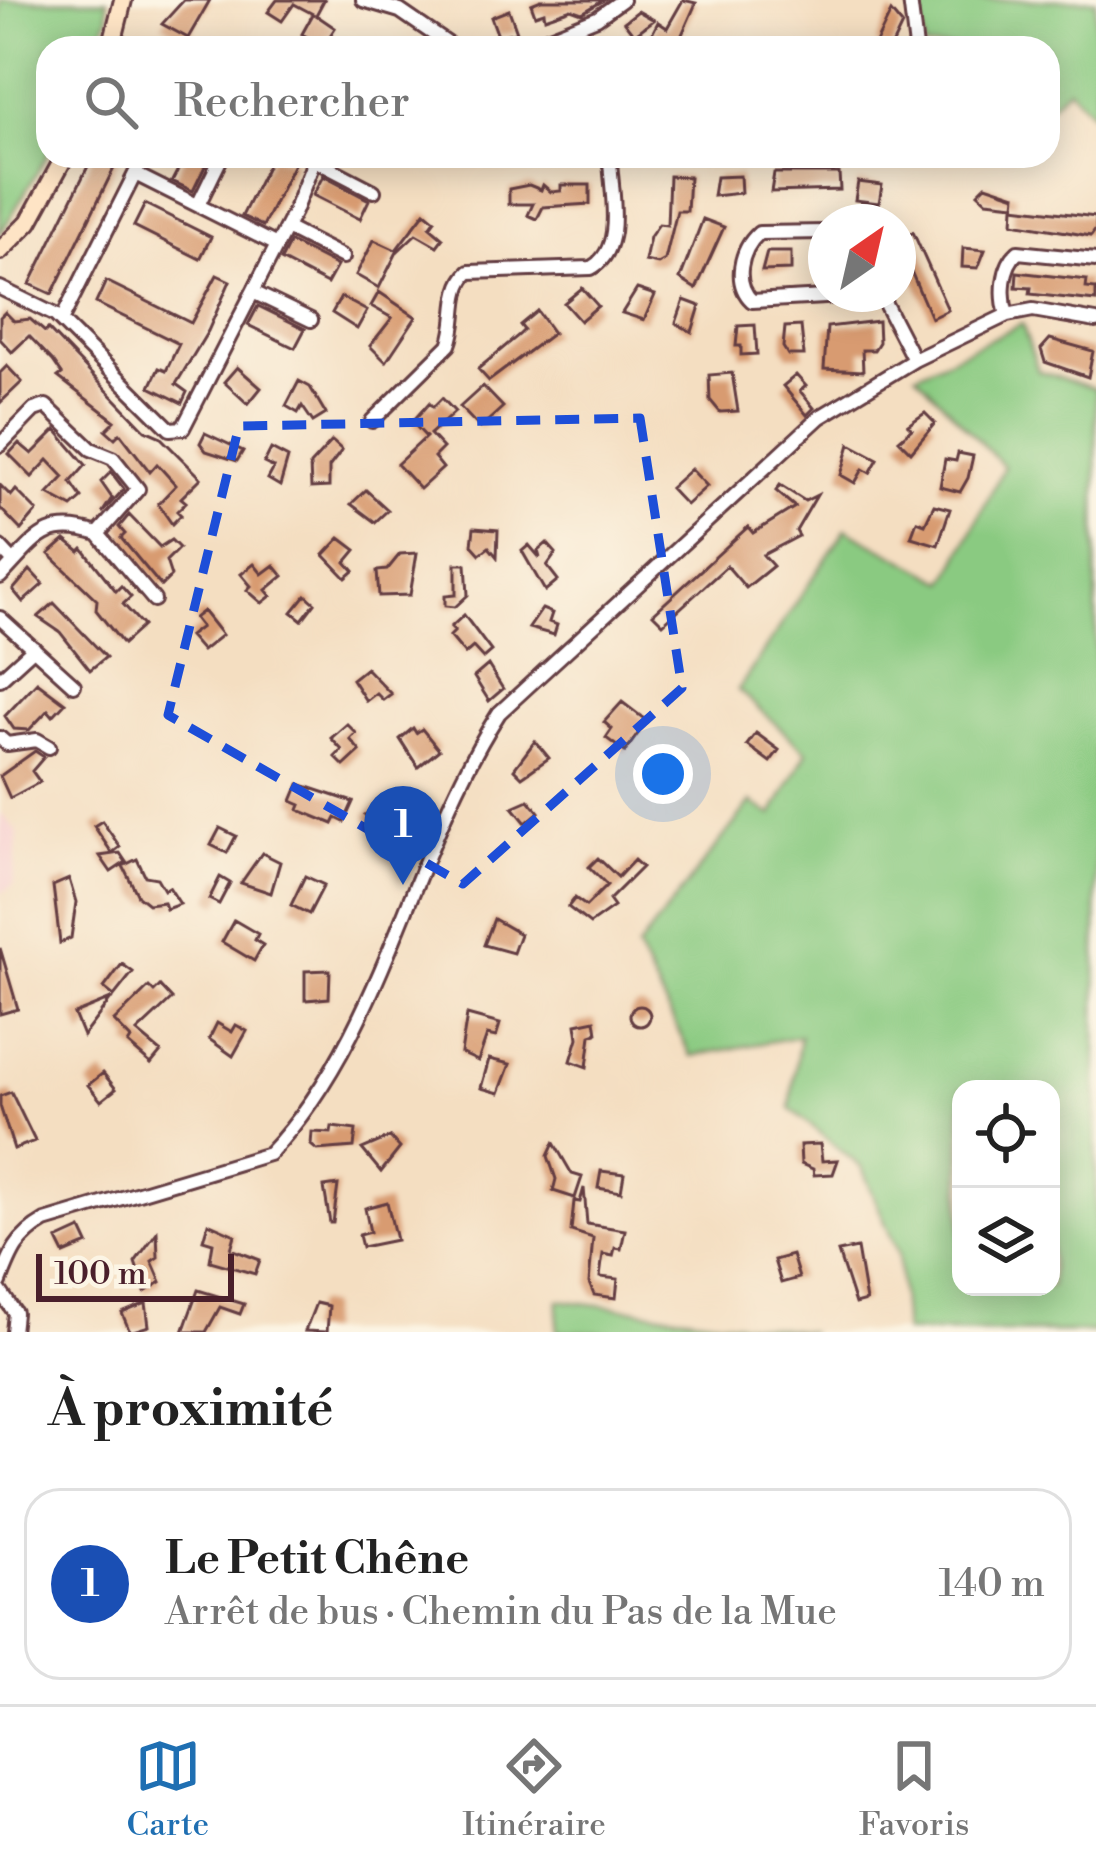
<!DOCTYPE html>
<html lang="fr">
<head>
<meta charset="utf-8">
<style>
	body { margin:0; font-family:"Libre Bodoni",serif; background:#f6f6f6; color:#222 }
	.controls { position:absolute; right:36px; bottom:36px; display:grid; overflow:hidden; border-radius:24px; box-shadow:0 6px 30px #0003 }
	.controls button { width:108px; height:108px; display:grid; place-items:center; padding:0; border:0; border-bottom:3px solid #e0e0e0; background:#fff; color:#222; font:60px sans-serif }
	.compass { position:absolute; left:808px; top:204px; width:108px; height:108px; border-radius:50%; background:#fff; box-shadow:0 6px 30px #0003; rotate:34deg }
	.scale { position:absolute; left:36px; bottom:30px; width:198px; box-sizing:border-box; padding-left:12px; border:6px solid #4a1f2b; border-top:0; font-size:33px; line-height:42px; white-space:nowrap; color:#4a1f2b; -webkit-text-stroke:9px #fcf5e5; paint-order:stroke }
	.you { position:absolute; left:663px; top:774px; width:42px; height:42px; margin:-30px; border:9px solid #fff; border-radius:50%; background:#1a73e8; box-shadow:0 0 0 18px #1a73e833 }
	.badge { display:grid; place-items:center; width:78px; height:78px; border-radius:50%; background:#1f6fb2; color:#fff; font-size:39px; font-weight:700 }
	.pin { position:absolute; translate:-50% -99px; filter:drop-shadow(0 3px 6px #0008) }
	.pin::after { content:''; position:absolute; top:63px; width:42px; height:36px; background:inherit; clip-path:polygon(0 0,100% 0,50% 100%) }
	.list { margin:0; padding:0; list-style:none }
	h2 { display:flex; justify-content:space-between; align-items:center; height:156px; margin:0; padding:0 48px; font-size:51px }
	h2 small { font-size:39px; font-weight:400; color:#767676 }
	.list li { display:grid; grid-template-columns:78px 1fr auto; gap:36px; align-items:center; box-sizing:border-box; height:192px; margin:0 24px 24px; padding:0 24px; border:3px solid #e0e0e0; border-radius:36px }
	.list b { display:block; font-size:45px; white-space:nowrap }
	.list p { margin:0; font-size:39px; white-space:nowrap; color:#767676 }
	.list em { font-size:39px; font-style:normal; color:#767676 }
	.icon { flex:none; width:66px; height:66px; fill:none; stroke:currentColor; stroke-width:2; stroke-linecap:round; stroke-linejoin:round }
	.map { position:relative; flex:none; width:1096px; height:1332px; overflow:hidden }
	.search { position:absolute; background:#fff; box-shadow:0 6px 30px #0003; left:36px; right:36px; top:36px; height:132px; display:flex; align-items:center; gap:30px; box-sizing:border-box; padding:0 42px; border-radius:36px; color:#767676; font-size:45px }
	.sheet { height:372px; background:#fff }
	nav { display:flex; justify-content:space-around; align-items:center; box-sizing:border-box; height:168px; border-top:3px solid #e0e0e0; background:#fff; font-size:33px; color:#767676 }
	nav a { display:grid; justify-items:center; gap:6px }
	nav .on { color:#1f6fb2 }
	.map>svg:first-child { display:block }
</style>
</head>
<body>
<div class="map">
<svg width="1096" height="1332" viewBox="0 0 1096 1332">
	<rect width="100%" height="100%" fill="#fcf5e5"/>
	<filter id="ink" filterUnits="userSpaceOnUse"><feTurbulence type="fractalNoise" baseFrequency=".00833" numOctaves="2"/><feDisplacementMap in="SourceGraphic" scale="24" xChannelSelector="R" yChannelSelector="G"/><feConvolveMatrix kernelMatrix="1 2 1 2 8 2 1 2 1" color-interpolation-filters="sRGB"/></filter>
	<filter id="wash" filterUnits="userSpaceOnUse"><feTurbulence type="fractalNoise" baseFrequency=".004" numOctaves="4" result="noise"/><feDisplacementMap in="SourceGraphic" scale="48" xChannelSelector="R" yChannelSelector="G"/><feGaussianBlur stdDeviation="2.7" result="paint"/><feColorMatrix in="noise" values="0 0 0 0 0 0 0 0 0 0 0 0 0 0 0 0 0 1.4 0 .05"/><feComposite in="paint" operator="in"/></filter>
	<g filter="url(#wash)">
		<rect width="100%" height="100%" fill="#f4dec1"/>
		<path fill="#f7cfd0" d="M0 812 18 833 13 886 0 893Z"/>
		<path fill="#8aca81" stroke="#6a7456" stroke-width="3" fill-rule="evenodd" d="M0 0H107L108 17 95 48H48V154L0 235Z
			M919 0H1096V118L1068 88 1048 107V48H925Z
			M1022 324 1038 371 1096 389V1332H904L898 1253 862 1168 790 1108 800 1036 691 1056 637 949 751 802 772 815 807 752 738 690 846 529 946 582 1004 467 916 374ZM961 1089H1051V1287H961Z
			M559 1300 811 1332H557Z"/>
		<g id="blocks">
			<path fill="#d89b71" d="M184 0H210L188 38 162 24Z
				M277 0H324L316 15 335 28 323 46 302 34 313 14 294 4 282 21 268 12Z
				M541 0H604L582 13 571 9 545 18 544 12 535 15 531 4Z
				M683 0 696 3 676 48H645L658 22 667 28Z
				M509 10 517 32 498 36 491 17Z
				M638 11 654 20 634 35 624 22Z
				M891 12 902 25 891 48H885L876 43Z
				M93 156H120L52 294 30 284Z
				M185 156H210L193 191 172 181Z
				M272 156 295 162 263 226 242 216Z
				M774 173H839L840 190 771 192Z
				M323 176 369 200 360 219 313 195Z
				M669 176 689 177 687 211H677L665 260 658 264 645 261 650 237 659 224 667 225Z
				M740 176 741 193 713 196 716 177Z
				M858 182 882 185 879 203 855 200Z
				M529 185 541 190 543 185 551 192 561 191V185H590V204L543 207 537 219 528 215 533 204H509V189Z
				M986 185 1016 195 1015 204 987 201 978 193Z
				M145 204 211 237 200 259 134 226Z
				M1014 207 1096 217V229L1091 236 1013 223Z
				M425 212 435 220 430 227 443 238 437 246 416 234 397 252 379 288 356 275 374 240 396 250Z
				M703 219 724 227 696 289 680 279Z
				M913 232 948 310 931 318 898 241Z
				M290 242 337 266 327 284 281 260Z
				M963 248 985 250 978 268 962 267Z
				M767 252H791V270L762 271Z
				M1017 272 1087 280 1086 288 1096 289V301L1030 294 1031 288 1016 287Z
				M217 275 230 281 208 331 176 384 187 392 182 403 150 387 159 368 166 371 179 344 96 303 106 281 191 323Z
				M582 288 598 306 580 321 564 303Z
				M637 289 655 295 644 320 622 313Z
				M379 292 416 317 386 362 370 346 392 318 371 306Z
				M341 297 367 311 357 329 332 313Z
				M684 300 700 306 692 332 676 323Z
				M258 306 305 329 295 348 248 325Z
				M537 311 553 333 489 381 478 369 519 335 524 330 520 325Z
				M5 312 14 321 30 319 45 332 48 329 145 430 159 436 201 478 181 498 186 502 177 511 181 515 172 524 158 504 176 485 157 464 150 472 120 433 115 438 106 430 115 421 58 377 62 374 53 361 29 336 12 352 0 339V317Z
				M878 321 879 342 874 350H862L863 371 824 369 827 327Z
				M755 325 757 354 741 355V346H736L738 326Z
				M801 326 804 355H788L783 347 785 327Z
				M1050 339 1093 351 1088 377 1045 362 1041 349Z
				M7 366 22 382 0 403V373Z
				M237 367 261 388 248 404 224 382Z
				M732 373 738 411 720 412 710 400 709 375Z
				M796 375 806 386 800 391 814 408 807 415 783 386Z
				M299 381 310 387 326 414 313 422 302 406 298 413 286 406Z
				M483 386 503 407 480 428 460 407Z
				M442 398 455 412 430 434 443 448 434 457 443 468 420 489 397 464 426 437 412 422 429 403 433 407Z
				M925 413 935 423 911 452 899 440 912 429 908 425Z
				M56 430 86 465 71 482 82 498 72 507 48 494 64 477 48 460 32 477 9 454 19 443 32 454Z
				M205 433 243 451 237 461 206 451 200 443Z
				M332 441 342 450 329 467V487L311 488 310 465Z
				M850 444 878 459 870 473 863 469 855 483 841 475Z
				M271 449 288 458 280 486 268 479 274 468 264 463Z
				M958 453 973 456 968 478 960 492 940 487 945 459 956 461Z
				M691 469 707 486 686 505 670 488Z
				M111 472 124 489 102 513 112 498 101 482Z
				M0 485 11 496 16 490 37 511 21 530 0 508Z
				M780 485 805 501 817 495 796 531 799 536 763 555 773 566 746 588 727 566 663 624 653 614 748 527 753 533 795 507 776 491Z
				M366 490 388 510 375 522 351 504Z
				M934 505 950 509 938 545 911 537 917 521 925 524Z
				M129 515 160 547 171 540 179 548 166 561 171 576 161 586 121 538 125 534 119 527Z
				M474 528 498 530 497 557 489 547 480 554 472 545Z
				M340 538 356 550 346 562 354 571 346 578 324 555Z
				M65 540 80 552 83 549 116 591 121 586 131 597 123 604 143 626 123 644 96 610 97 600 49 554Z
				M547 543 556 553 547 566 558 580 545 591 522 551 529 545 540 558 538 551Z
				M417 553 410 595 379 596 377 571 387 570 400 554Z
				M254 564 262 574 274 565 283 576 266 590 271 596 262 603 247 590 251 586 241 574Z
				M456 564H466L468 595 455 607 445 606V596L456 595Z
				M30 570 43 584 23 602 13 590Z
				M306 595 315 603 302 620 292 612Z
				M54 603 106 657 90 670 60 632 38 617Z
				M542 609 552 613 549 622 557 625 554 635 529 628Z
				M203 611 222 635 202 651 189 636 201 627 194 618Z
				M464 615 491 651 483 658 473 647 465 654 450 636 455 631 451 627Z
				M488 665 503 689 489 701 474 677Z
				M366 668 391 694 383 700 376 693 366 701 352 679Z
				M37 682 65 703 53 716 48 710 29 730 14 729 5 716Z
				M622 702 647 721 625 752 606 738 612 729 604 722Z
				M347 724 356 733 350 739 360 751 344 766 335 757 342 750 331 738Z
				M413 728 416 733 422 729 439 750 418 767 400 739Z
				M756 733 779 750 770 762 747 745Z
				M535 741 549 758 522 777 514 769Z
				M35 751 44 757 32 771 40 782 10 798 0 776Z
				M299 784 353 802 344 822 336 818 333 824 299 810 301 805 292 801Z
				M386 800 400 834 385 845 365 815Z
				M529 800 539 812 526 823 513 807Z
				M102 821 120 847 112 853 94 826Z
				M220 828 236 836 227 853 211 845Z
				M120 853 126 862 111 872 100 856Z
				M262 853 280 862 271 893 241 883Z
				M598 858 618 877 634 860 642 867 609 900 614 907 590 924 568 907 575 898 586 906 607 885 589 867Z
				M137 859 145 876 157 878 164 890 169 887 180 904 166 909 164 902 148 904 138 896 123 866Z
				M305 876 324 885 309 914 291 905Z
				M220 877 230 883 219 904 209 899Z
				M69 879 76 902 71 938 60 943 53 886Z
				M494 919 520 934 513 953 484 945Z
				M234 920 258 934 255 940 263 945 254 961 222 942Z
				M0 948 18 1009 0 1014Z
				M122 964 133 972 114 996 104 988Z
				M330 970 329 998 305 1000V971Z
				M160 986 172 999 137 1032 161 1052 151 1064 128 1044 131 1039 114 1021 149 987 154 992Z
				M111 999 83 1036 74 1014Z
				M630 1016a10 10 0 1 1 20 0a10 10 0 1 1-20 0Z
				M467 1015 500 1024 496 1037 487 1035 478 1061 461 1053Z
				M595 1020 597 1033 591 1035 587 1067 571 1061 578 1038 576 1024Z
				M217 1023 232 1032 236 1025 247 1031 233 1056 209 1039Z
				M489 1059 510 1064 499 1093 481 1088Z
				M103 1073 116 1089 101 1101 88 1085Z
				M11 1092 35 1141 14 1149 0 1106V1096Z
				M332 1127 356 1130 354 1147 317 1150 311 1145 312 1132 331 1133Z
				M390 1137 400 1148 381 1172 362 1149Z
				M554 1143 572 1174 582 1177 575 1198 553 1191 556 1179 548 1156Z
				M820 1144 822 1161 838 1160 833 1174 814 1175 813 1169 801 1164 800 1145Z
				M601 1171 624 1174 621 1192 598 1188Z
				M338 1185 333 1223H330L324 1187Z
				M584 1188 587 1224 625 1230 621 1249 615 1248 613 1256 603 1254 600 1277 618 1279 616 1298 594 1295 589 1283 593 1238 571 1231 574 1201 580 1202Z
				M387 1202 396 1240 362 1247 359 1235 370 1232 365 1208Z
				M208 1223 235 1235 231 1249 260 1260 255 1274 210 1261 213 1243 203 1240Z
				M81 1229 88 1244 64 1254 57 1240Z
				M157 1232 158 1257 152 1261 161 1282 145 1292 135 1262Z
				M857 1248 866 1301 855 1304 838 1252Z
				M792 1255 799 1278 781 1283 774 1260Z
				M198 1290 244 1304 240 1314 220 1307 206 1332H183Z
				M146 1303 149 1326 130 1332 122 1313Z
				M316 1303 329 1306 327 1332 305 1331Z"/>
		</g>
	</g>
	<g filter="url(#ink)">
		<use href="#blocks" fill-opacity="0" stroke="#643c42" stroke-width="3"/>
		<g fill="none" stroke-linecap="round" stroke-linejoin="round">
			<defs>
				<path id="street" d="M363 0 400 11 454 48
					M910 0 916 48
					M522 48 597 18 622 0
					M569 156 644 157
					M318 162 374 191
					M135 174 277 245
					M198 205 222 156
					M286 228 343 257
					M826 232 759 233C740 250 733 283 752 301L880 294
					M0 288 55 315 170 429 183 428 294 212 316 156
					M253 292 311 320
					M880 294 914 360
					M1007 315C1001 295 1002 266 1018 252L1096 260
					M61 321 144 156
					M372 421 449 345C459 321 450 290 469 272L591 268C626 249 611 193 610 159
					M0 445 34 410 46 406 91 449 113 458 138 489 98 534C45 517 36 540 0 577
					M98 534 154 600
					M0 547 14 562
					M0 618 74 685
					M0 679 34 648
					M0 738 7 744 37 740 49 747
					M0 1282C11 1253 17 1237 45 1221L269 1154C384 1033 410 851 499 713L820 417 914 360 1007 315 1033 310 1096 321
					M0 1291 15 1313 13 1332"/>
				<path id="secondary" d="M111 48 123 0
					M0 251 29 222 65 156"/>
			</defs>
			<use href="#street" stroke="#643c42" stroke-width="18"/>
			<use href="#secondary" stroke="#643c42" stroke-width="22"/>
			<use href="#street" stroke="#fff" stroke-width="12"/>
			<use href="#secondary" stroke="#fee4c5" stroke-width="16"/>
		</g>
	</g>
	<path fill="none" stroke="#1d4ed8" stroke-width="9" stroke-dasharray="24 15" stroke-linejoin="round" d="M640 418 682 688 463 884 168 715 239 426Z"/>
</svg>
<div class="controls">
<button><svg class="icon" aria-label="locate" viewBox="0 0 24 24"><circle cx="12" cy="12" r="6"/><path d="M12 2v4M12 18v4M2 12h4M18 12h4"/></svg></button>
<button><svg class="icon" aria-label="layers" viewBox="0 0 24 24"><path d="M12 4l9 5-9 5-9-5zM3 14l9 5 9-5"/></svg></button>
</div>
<svg class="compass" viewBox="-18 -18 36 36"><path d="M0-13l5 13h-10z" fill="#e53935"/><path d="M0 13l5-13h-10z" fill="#767676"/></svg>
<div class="scale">100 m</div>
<div class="you"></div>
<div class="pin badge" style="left:403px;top:885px;background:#1a4fb4">1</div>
<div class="search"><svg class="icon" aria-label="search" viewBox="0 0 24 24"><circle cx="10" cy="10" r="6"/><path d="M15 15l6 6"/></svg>Rechercher</div>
</div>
<section class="sheet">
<h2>À proximité<small></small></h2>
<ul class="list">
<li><span class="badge" style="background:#1a4fb4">1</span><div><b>Le Petit Chêne</b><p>Arrêt de bus · Chemin du Pas de la Mue</p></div><em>140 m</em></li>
</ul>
</section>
<nav>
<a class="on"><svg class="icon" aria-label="map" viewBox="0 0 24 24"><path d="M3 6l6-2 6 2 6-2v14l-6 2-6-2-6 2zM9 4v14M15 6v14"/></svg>Carte</a>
<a><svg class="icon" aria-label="directions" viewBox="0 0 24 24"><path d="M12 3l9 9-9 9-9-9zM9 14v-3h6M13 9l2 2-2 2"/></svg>Itinéraire</a>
<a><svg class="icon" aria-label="saved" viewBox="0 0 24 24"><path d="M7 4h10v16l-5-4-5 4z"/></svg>Favoris</a>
</nav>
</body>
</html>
